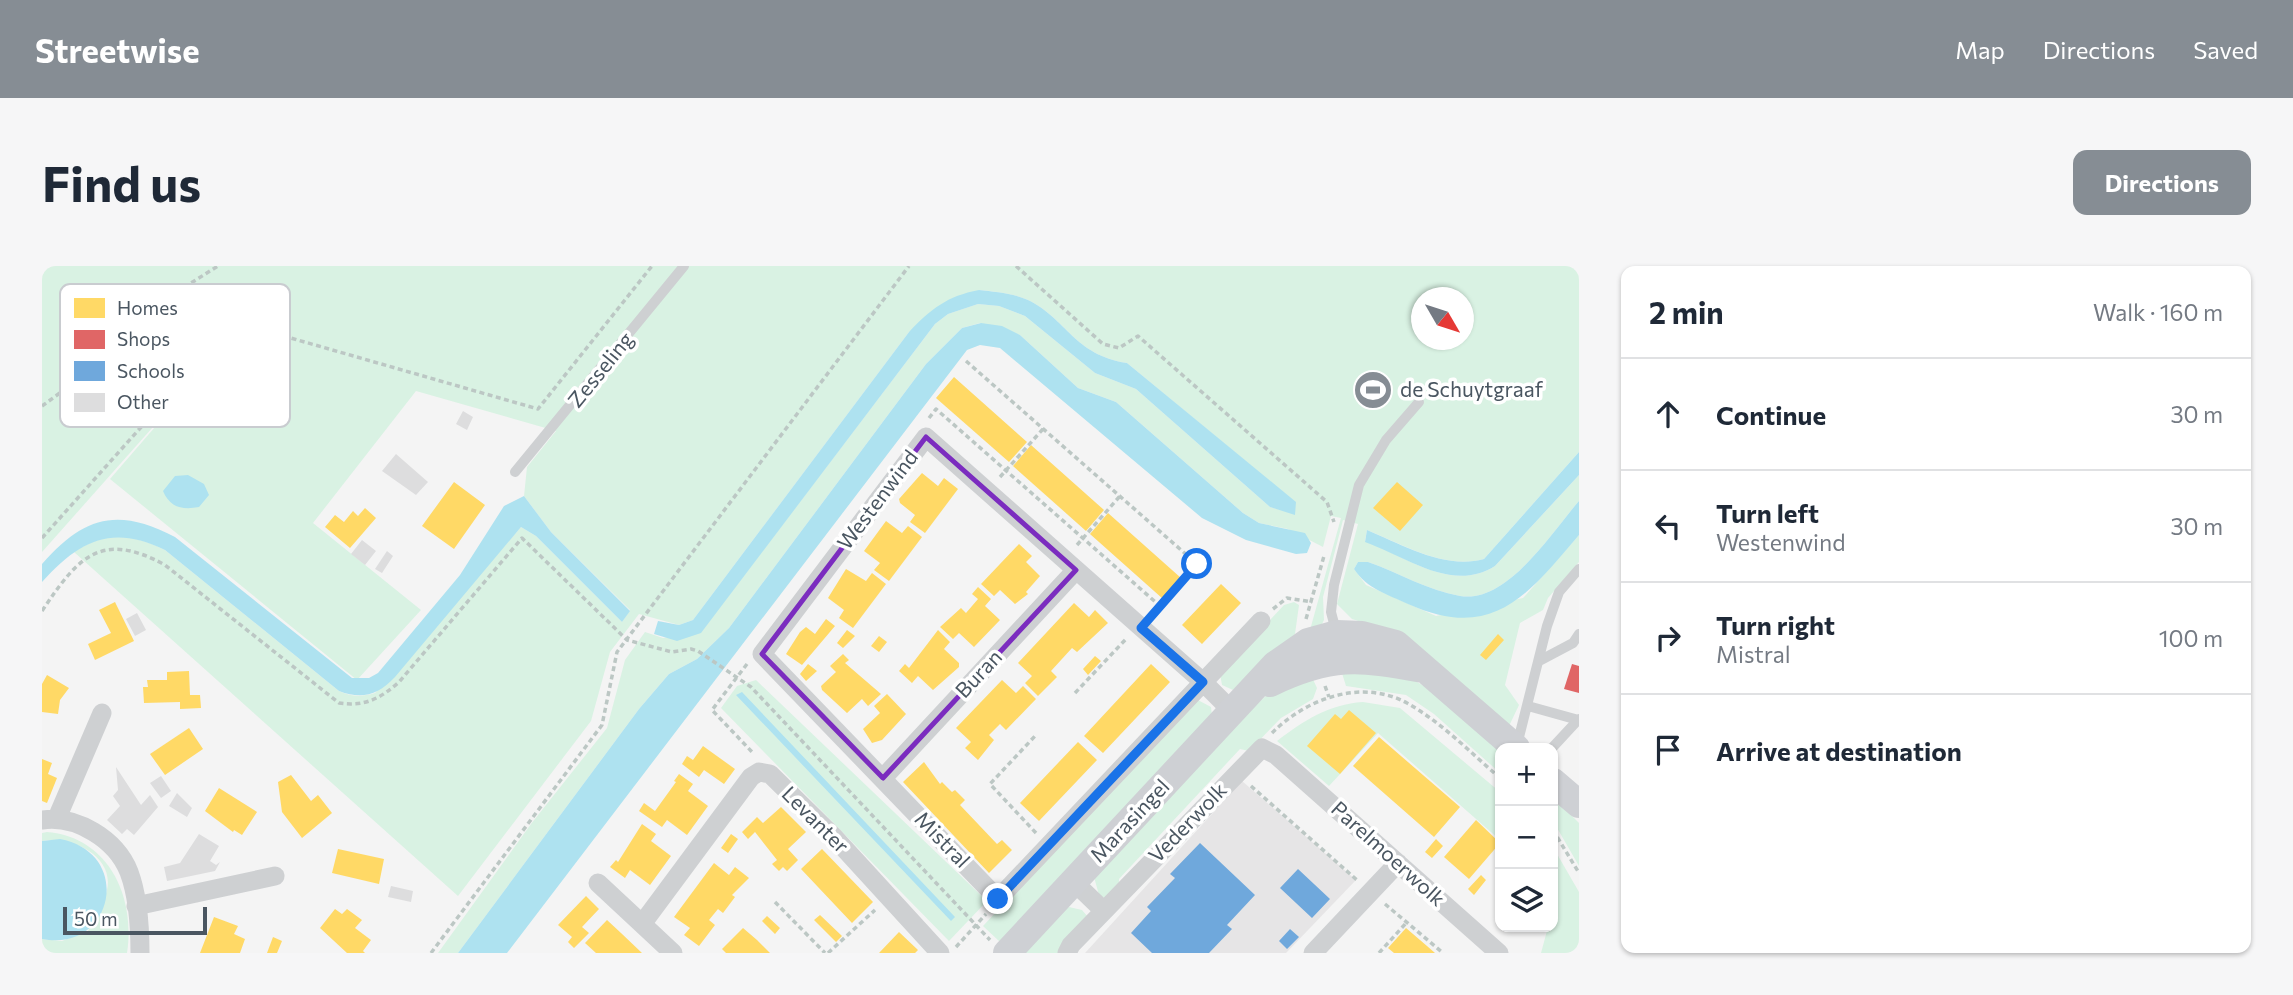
<!DOCTYPE html>
<html lang="en">
<head>
<meta charset="utf-8">
<style>
	body { margin:0; font-family:Commissioner,sans-serif; background:#f6f6f7; color:#1f2937 }
	.controls { position:absolute; right:21px; bottom:21px; display:grid; overflow:hidden; border-radius:14px; box-shadow:0 2px 5px #0004 }
	.controls button { width:63px; height:63px; display:grid; place-items:center; padding:0; border:0; border-bottom:2px solid #e0e1e3; background:#fff; color:#1f2937; font:35px sans-serif }
	.compass { position:absolute; left:1369px; top:21px; width:63px; height:63px; border-radius:50%; background:#fff; box-shadow:0 2px 5px #0004; rotate:129deg }
	.scale { position:absolute; left:21px; bottom:18px; width:144px; box-sizing:border-box; padding-left:7px; border:4px solid #4a5661; border-top:0; font-size:19px; line-height:24px; white-space:nowrap; color:#4a5661; -webkit-text-stroke:5px #fff; paint-order:stroke }
	.stop { position:absolute; width:21px; height:21px; margin:-16px; border:5px solid #1a73e8; border-radius:50%; background:#fff }
	.stop.end { background:#1a73e8; border-color:#fff; box-shadow:0 2px 7px #0008 }
	.list { margin:0; padding:0; list-style:none }
	h2 { display:flex; justify-content:space-between; align-items:center; height:91px; margin:0; padding:0 28px; font-size:30px }
	h2 small { font-size:23px; font-weight:400; color:#747a83 }
	.list li { display:grid; grid-template-columns:46px 1fr auto; gap:21px; align-items:center; box-sizing:border-box; height:112px; padding:0 28px; border-top:2px solid #e0e1e3 }
	.list b { display:block; font-size:26px; white-space:nowrap }
	.list p { margin:0; font-size:23px; white-space:nowrap; color:#747a83 }
	.list em { font-size:23px; font-style:normal; color:#747a83 }
	.icon { flex:none; width:38px; height:38px; fill:none; stroke:currentColor; stroke-width:2; stroke-linecap:round; stroke-linejoin:round }
	.map { position:relative; flex:none; width:1537px; height:687px; overflow:hidden; border-radius:14px }
	header { display:flex; align-items:center; gap:42px; box-sizing:border-box; height:98px; padding:0 35px; background:#868d94; color:#fff }
	header strong { font-size:33px }
	nav { display:flex; gap:38px; margin-inline-start:auto; font-size:24px }
	.intro { display:flex; align-items:center; justify-content:space-between; box-sizing:border-box; height:168px; padding:0 42px }
	h1 { margin:0; font-size:49px }
	.button { padding:18px 32px; border-radius:14px; background:#868d94; color:#fff; font-size:24px; font-weight:700 }
	main { display:flex; gap:42px; padding:0 42px }
	aside { flex:1; background:#fff; border-radius:14px; box-shadow:0 2px 5px #0004 }
	.map>svg:first-child { display:block }
</style>
</head>
<body>
<header>
<strong>Streetwise</strong>
<nav><a>Map</a><a>Directions</a><a>Saved</a></nav>
</header>
<div class="intro"><h1>Find us</h1><a class="button">Directions</a></div>
<main>
<div class="map">
<svg width="1537" height="687" viewBox="0 0 1537 687">
	<rect width="100%" height="100%" fill="#f4f4f4"/>
	<path fill="#e6e5e6" d="M1200 515 1314 614 1244 687H1043Z"/>
	<path fill="#d9f2e3" fill-rule="evenodd" d="M0 0H1537V186L1442 293C1403 304 1362 279 1325 264L1323 275C1365 291 1410 327 1453 300L1537 209V235C1510 266 1465 338 1418 330 1385 324 1357 307 1326 296H1316L1312 303 1324 319 1394 350 1481 332 1537 269V296L1506 332 1501 344 1478 357 1463 419 1477 439 1467 460 1342 363 1310 353 1295 338 1316 258 1301 254 1281 331 1282 354 1279 360 1268 364 1299 252 1289 250 1281 281 1246 263 1217 257 1201 247 1074 136 1036 122 978 69 938 57 920 62 884 98 687 362 655 393 627 408 597 443 416 687H396L489 558 565 462 583 394 603 366 621 372 659 366 893 58 906 48 936 38 957 40 983 50 1053 107 1094 123 1228 241 1253 248V236L1085 97C1032 89 1025 53 986 34 971 27 953 26 938 24L867 66 651 354 637 359 597 348 568 386 549 455 416 630 32 286C63 265 91 268 123 284L297 425C311 431 319 431 333 427L479 261 494 270 580 356 588 344 509 266 482 230 485 201 514 165 374 125 271 257 379 344 315 414 68 213 190 72 0 286ZM1380 32H1422V74H1380Z
		M1252 336 1257 339 1253 368 1191 424 1180 419 1178 408 1242 339Z
		M1299 404 1368 412 1382 420 1458 484V507L1392 448 1364 429 1304 420Z
		M1268 407 1275 422 1271 433 1239 452 1207 485 1198 483 1077 613V623L1062 632 1057 629 1052 611 1199 453 1226 428Z
		M714 414 945 635 907 675 679 442 695 420Z
		M1154 433 1169 441 1170 450 958 676 941 660Z
		M1321 436 1358 442 1458 526V574L1336 467 1287 520 1235 475C1261 455 1287 438 1321 436Z
		M1511 531 1537 557V600L1511 555Z
		M5 566C66 571 94 630 85 687H0V673L20 675 46 665C52 652 62 637 65 624 73 589 27 569 0 575V567Z
		M1511 581 1537 626V687H1499L1506 661H1511V641L1516 624 1511 620Z
		M1027 641 1040 644 1046 651 1016 687H983L1021 643Z"/>
	<path fill="#aee2f0" d="M937 24C953 26 971 27 986 34 1025 53 1032 89 1085 97L1254 236 1253 249 1228 241 1094 123 1053 107 983 50 957 40 936 38 906 48 893 58 659 367 635 375 612 368 616 355 637 359 651 354 867 66C889 43 905 30 937 24Z
		M939 57 960 60 978 69 1036 122 1074 136 1201 247 1217 257 1263 267 1269 277 1265 287 1254 288 1204 274 1160 252 958 82 938 79 925 84 465 687H416L597 443 627 408 655 393 687 362 884 98 920 62Z
		M1537 186V209L1453 300C1410 327 1365 291 1323 276L1325 264C1361 279 1403 304 1442 293Z
		M146 209 162 218 167 229 157 241C141 244 128 242 121 225L133 210Z
		M482 230 509 266 588 345 580 356 494 270 479 261 353 411C336 429 320 434 297 425L123 284C70 258 38 274 0 316V298C42 250 76 241 133 271L310 412H327L336 407 418 309 462 240Z
		M1537 235V269C1485 330 1451 376 1366 338 1345 328 1325 323 1312 303L1316 296H1326C1357 307 1385 324 1418 330 1465 338 1510 266 1537 235Z
		M700 426 913 651 909 655 694 429Z
		M18 573C92 587 72 687 0 673V575Z"/>
	<path fill="#ffd966" d="M912 111 985 176 967 196 894 132Z
		M989 179 1062 244 1044 265 971 200Z
		M880 207 896 220 902 212 916 223 883 267 868 256 873 249 858 237 857 233Z
		M412 216 443 239 412 283 380 260Z
		M1355 216 1381 239 1358 265 1331 242Z
		M323 242 334 252 308 282 283 261 293 249 302 256 311 245 316 250Z
		M1066 247 1139 312 1121 333 1048 268Z
		M844 255 860 267 866 260 880 271 847 315 832 304 838 297 822 285Z
		M977 278 990 290 984 296 998 310 984 326 986 328 973 338 958 324 952 330 939 318Z
		M804 303 824 315 830 307 844 318 811 362 797 352 802 344 786 332Z
		M1179 318 1199 337 1160 378 1140 359Z
		M936 321 949 333 943 340 958 354 932 381 917 367 911 373 898 361 919 342 924 347 936 333 930 328Z
		M73 336 92 375 53 394 46 378 69 367 57 344Z
		M1032 337 1047 351 1053 344 1066 357 1035 386 1030 382 1009 405 1015 411 996 430 983 417 990 410 976 397Z
		M784 353 793 360 760 399 744 388 758 366 764 361 773 368Z
		M805 364 813 370 801 382 795 377Z
		M896 364 908 376 902 383 917 397V401L891 424 876 410 870 417 857 405 863 398 867 402Z
		M1456 368 1462 374 1444 394 1438 389Z
		M837 370 845 376 837 386 829 380Z
		M801 388 807 394 803 397 839 428 826 440 820 433 805 447 780 424 779 420 794 406 788 400Z
		M1053 390 1059 395 1046 409 1041 403Z
		M766 398 775 405 764 415 758 408Z
		M1109 398 1128 416 1061 487 1042 470Z
		M147 405 148 429H158L159 442 138 443V436L102 437 101 421H106L105 414H125V406Z
		M5 409 27 422 18 434 16 448 0 446V418Z
		M960 414 974 427 981 420 994 433 964 464 958 458 947 469 952 474 936 494 923 482 929 476 914 462Z
		M845 428 864 448 840 474 830 477 821 463 838 447 832 440Z
		M1307 444 1334 467 1298 508 1265 480 1293 448 1299 453Z
		M147 462 161 483 123 509 108 488Z
		M1337 471 1418 541 1392 571 1311 500Z
		M1036 476 1055 494 997 555 978 537Z
		M661 480 693 503 682 518 662 504 657 511 640 498 645 490 651 494Z
		M0 493 10 497 6 508 15 512 5 537 0 535Z
		M882 496 898 518 900 516 910 526 913 524 923 534 918 539 955 578 960 574 970 584 947 607 861 516Z
		M637 508 651 518 646 525 666 540 645 569 625 554 620 561 597 545 602 537 613 545 634 516 632 515Z
		M249 509 269 535 276 529 290 547 260 572 240 546 236 516Z
		M177 522 215 546 200 569 192 564 191 566 163 545Z
		M739 541 764 566 746 583 756 594 745 605 741 601 737 605 730 598 735 594 713 566 706 573 700 566 715 551 721 557Z
		M1434 554 1458 577 1427 613 1402 591Z
		M600 558 614 568 609 575 629 590 608 619 588 604 583 612 568 601 574 594 576 596Z
		M689 568 696 573 686 587 679 582Z
		M1394 573 1401 580 1390 592 1383 586Z
		M296 583 342 593 337 618 290 607Z
		M780 583 831 636 810 657 759 603Z
		M672 597 687 609 693 601 707 612 690 629 693 631 681 647 676 643 667 654 673 659 657 680 642 669 648 662 632 651Z
		M1439 609 1444 614 1432 629 1426 623Z
		M544 630 557 643 540 661 547 667 532 682 526 676 530 671 516 659Z
		M293 643 300 648 305 643 320 654 313 662 329 674 321 685 323 687H305L278 662Z
		M778 649 800 670 794 676 772 654Z
		M725 650 738 662 733 668 720 655Z
		M172 651 196 660 192 668 203 673 198 687H158Z
		M565 654 579 667 600 687H554L543 677Z
		M701 662 715 674 728 687H684L680 683Z
		M1364 662 1385 680 1393 687H1352L1346 682Z
		M857 666 876 684 873 687H837Z
		M231 671 240 675 235 687H225Z"/>
	<path fill="#e06666" d="M1530 398 1537 400V427L1522 423Z"/>
	<path fill="#6fa8dc" d="M1158 577 1213 629 1185 659 1190 663 1167 687H1110L1089 667 1109 645 1105 641 1133 612 1128 608Z
		M1256 603 1288 633 1270 652 1238 622Z
		M1248 663 1257 671 1245 683 1237 675Z"/>
	<path fill="#ddddde" d="M421 145 431 151 425 164 414 158Z
		M354 188 386 216 374 229 340 205Z
		M320 274 334 285 323 299 309 288Z
		M345 285 351 290 340 307 333 303Z
		M95 347 104 364 93 370 84 353Z
		M74 501 99 539 108 529 116 541 92 569 85 563 80 568 65 554 78 540 71 530 76 524Z
		M119 510 129 525 119 532 108 517Z
		M135 527 150 542 145 551 127 540Z
		M157 568 177 580 168 595 174 599 178 596 173 605 125 615 122 601 138 597Z
		M349 620 371 625 369 636 346 631Z"/>
	<g fill="none" stroke-linecap="round" stroke-linejoin="round">
		<path stroke="#bcc7c4" stroke-width="3.5" stroke-dasharray="5 3.5" stroke-linecap="butt" d="M974 0 1061 78 1077 82 1096 70 1285 236 1292 256
			M924 95 1155 298 1112 347
			M0 140 37 113 71 70 84 58 176 0
			M887 152 894 143 1118 340
			M958 211 1001 163
			M0 272 193 56 496 143 610 0
			M1035 279 1078 230
			M1231 343 1245 332 1270 336
			M0 345C36 291 59 264 123 299L297 437C323 441 339 432 357 416L480 272 585 374 630 386 649 383 656 385 709 421 948 674
			M1264 353 1282 290
			M705 398 670 444 712 488
			M1283 420 1287 431
			M1033 427 1084 373
			M1230 467C1264 433 1319 412 1365 437 1399 456 1429 487 1458 512
			M1209 520 1316 615
			M1511 564 1537 607
			M994 567 948 518 994 469
			M733 636 783 687
			M1343 638 1401 687
			M914 681 944 648
			M389 687 560 459 575 386 867 0
			M786 687 833 644
			M1337 687 1365 656"/>
		<path stroke="#ced0d2" stroke-width="10" d="M473 206 642 0
			M1294 365 1289 346 1292 319 1317 219 1344 174 1377 136
			M1497 395 1531 377 1537 368
			M1486 440 1536 454
			M1475 479 1505 360 1517 326 1537 303
			M1510 482 1537 453"/>
		<path stroke="#ced0d2" stroke-width="19" d="M1190 445 1161 416 884 171 720 388 956 633C1044 540 1131 448 1219 355
			M841 512 1034 304
			M15 552 60 447
			M0 554C34 549 74 573 87 606 96 630 98 662 98 687
			M1032 616 1062 645
			M556 617 600 658
			M94 640 233 610
			M631 687 600 658 709 511 717 506 728 508 791 570 898 687
			M1025 687 1029 679 1220 482 1234 489 1457 687
			M1271 687 1356 597"/>
		<path stroke="#ced0d4" stroke-width="28" d="M1228 417C1289 388 1316 391 1381 403
			M1511 516 1537 538
			M965 687 1233 399 1266 376 1295 368 1320 369 1354 378 1474 482"/>
	</g>
	<g fill="none" stroke-linecap="round" stroke-linejoin="round">
		<path stroke="#1a73e8" stroke-width="9" d="M956 633 1161 416 1099 362 1155 298"/>
	</g>
	<path fill="none" stroke="#7b2cbf" stroke-width="5" stroke-linejoin="round" d="M884 171 1034 304 841 512 720 388Z"/>
	<defs>
		<symbol id="stadium-disc" viewBox="-11 -11 22 22"><circle r="9.5" fill="#868d94" stroke="#fff"/><path d="M0-5a6.5 5 0 1 0 0 10a6.5 5 0 1 0 0-10ZM-3.5-1.8h7v3.6h-7Z" fill="#fff"/></symbol>
	</defs>
	<g fill-rule="evenodd">
		<use href="#stadium-disc" x="1309" y="102" width="44" height="44"/>
	</g>
	<g text-anchor="middle" stroke-width="7" stroke-linejoin="round" paint-order="stroke">
		<g font-size="21" fill="#4a5661" stroke="#fff">
			<text transform="translate(559 104) rotate(-51)" y="7">Zesseling</text>
			<text transform="translate(836 234) rotate(-53)" y="7">Westenwind</text>
			<text transform="translate(937 408) rotate(-47)" y="7">Buran</text>
			<text transform="translate(773 554) rotate(45)" y="7">Levanter</text>
			<text transform="translate(1088 555) rotate(-47)" y="7">Marasingel</text>
			<text transform="translate(1146 557) rotate(-46)" y="7">Vederwolk</text>
			<text transform="translate(900 574) rotate(46)" y="7">Mistral</text>
			<text transform="translate(1346 588) rotate(42)" y="7">Parelmoerwolk</text>
		</g>
		<g font-size="21" fill="#4a5661" stroke="#fff" text-anchor="start">
			<text x="1358" y="131">de Schuytgraaf</text>
		</g>
	</g>
	<rect x="18" y="18" width="230" height="143" rx="10" fill="#fff" stroke="#c9ccd0" stroke-width="2"/>
	<rect x="32" y="32" width="31" height="20" fill="#ffd966"/>
	<rect x="32" y="64" width="31" height="19" fill="#e06666"/>
	<rect x="32" y="95" width="31" height="20" fill="#6fa8dc"/>
	<rect x="32" y="127" width="31" height="19" fill="#ddddde"/>
	<g font-size="19" fill="#4a5661">
		<text x="75" y="49">Homes</text>
		<text x="75" y="80">Shops</text>
		<text x="75" y="112">Schools</text>
		<text x="75" y="143">Other</text>
	</g>
</svg>
<div class="controls">
<button>+</button>
<button>−</button>
<button><svg class="icon" aria-label="layers" viewBox="0 0 24 24"><path d="M12 4l9 5-9 5-9-5zM3 14l9 5 9-5"/></svg></button>
</div>
<svg class="compass" viewBox="-18 -18 36 36"><path d="M0-13l5 13h-10z" fill="#e53935"/><path d="M0 13l5-13h-10z" fill="#747a83"/></svg>
<div class="scale">50 m</div>
<div class="stop" style="left:1155px;top:298px"></div>
<div class="stop end" style="left:956px;top:633px"></div>
</div>
<aside>
<h2>2 min<small>Walk · 160 m</small></h2>
<ul class="list">
<li><svg class="icon" aria-label="ahead" viewBox="0 0 24 24"><path d="M12 20V5M6 11l6-6 6 6"/></svg><div><b>Continue</b></div><em>30 m</em></li>
<li><svg class="icon" aria-label="left" viewBox="0 0 24 24"><path d="M17 20v-9H6M10 6l-5 5 5 5"/></svg><div><b>Turn left</b><p>Westenwind</p></div><em>30 m</em></li>
<li><svg class="icon" aria-label="right" viewBox="0 0 24 24"><path d="M7 20v-9h11M14 6l5 5-5 5"/></svg><div><b>Turn right</b><p>Mistral</p></div><em>100 m</em></li>
<li><svg class="icon" aria-label="arrive" viewBox="0 0 24 24"><path d="M6 21V4h12l-3 4 3 4H6"/></svg><div><b>Arrive at destination</b></div></li>
</ul>
</aside>
</main>
</body>
</html>
